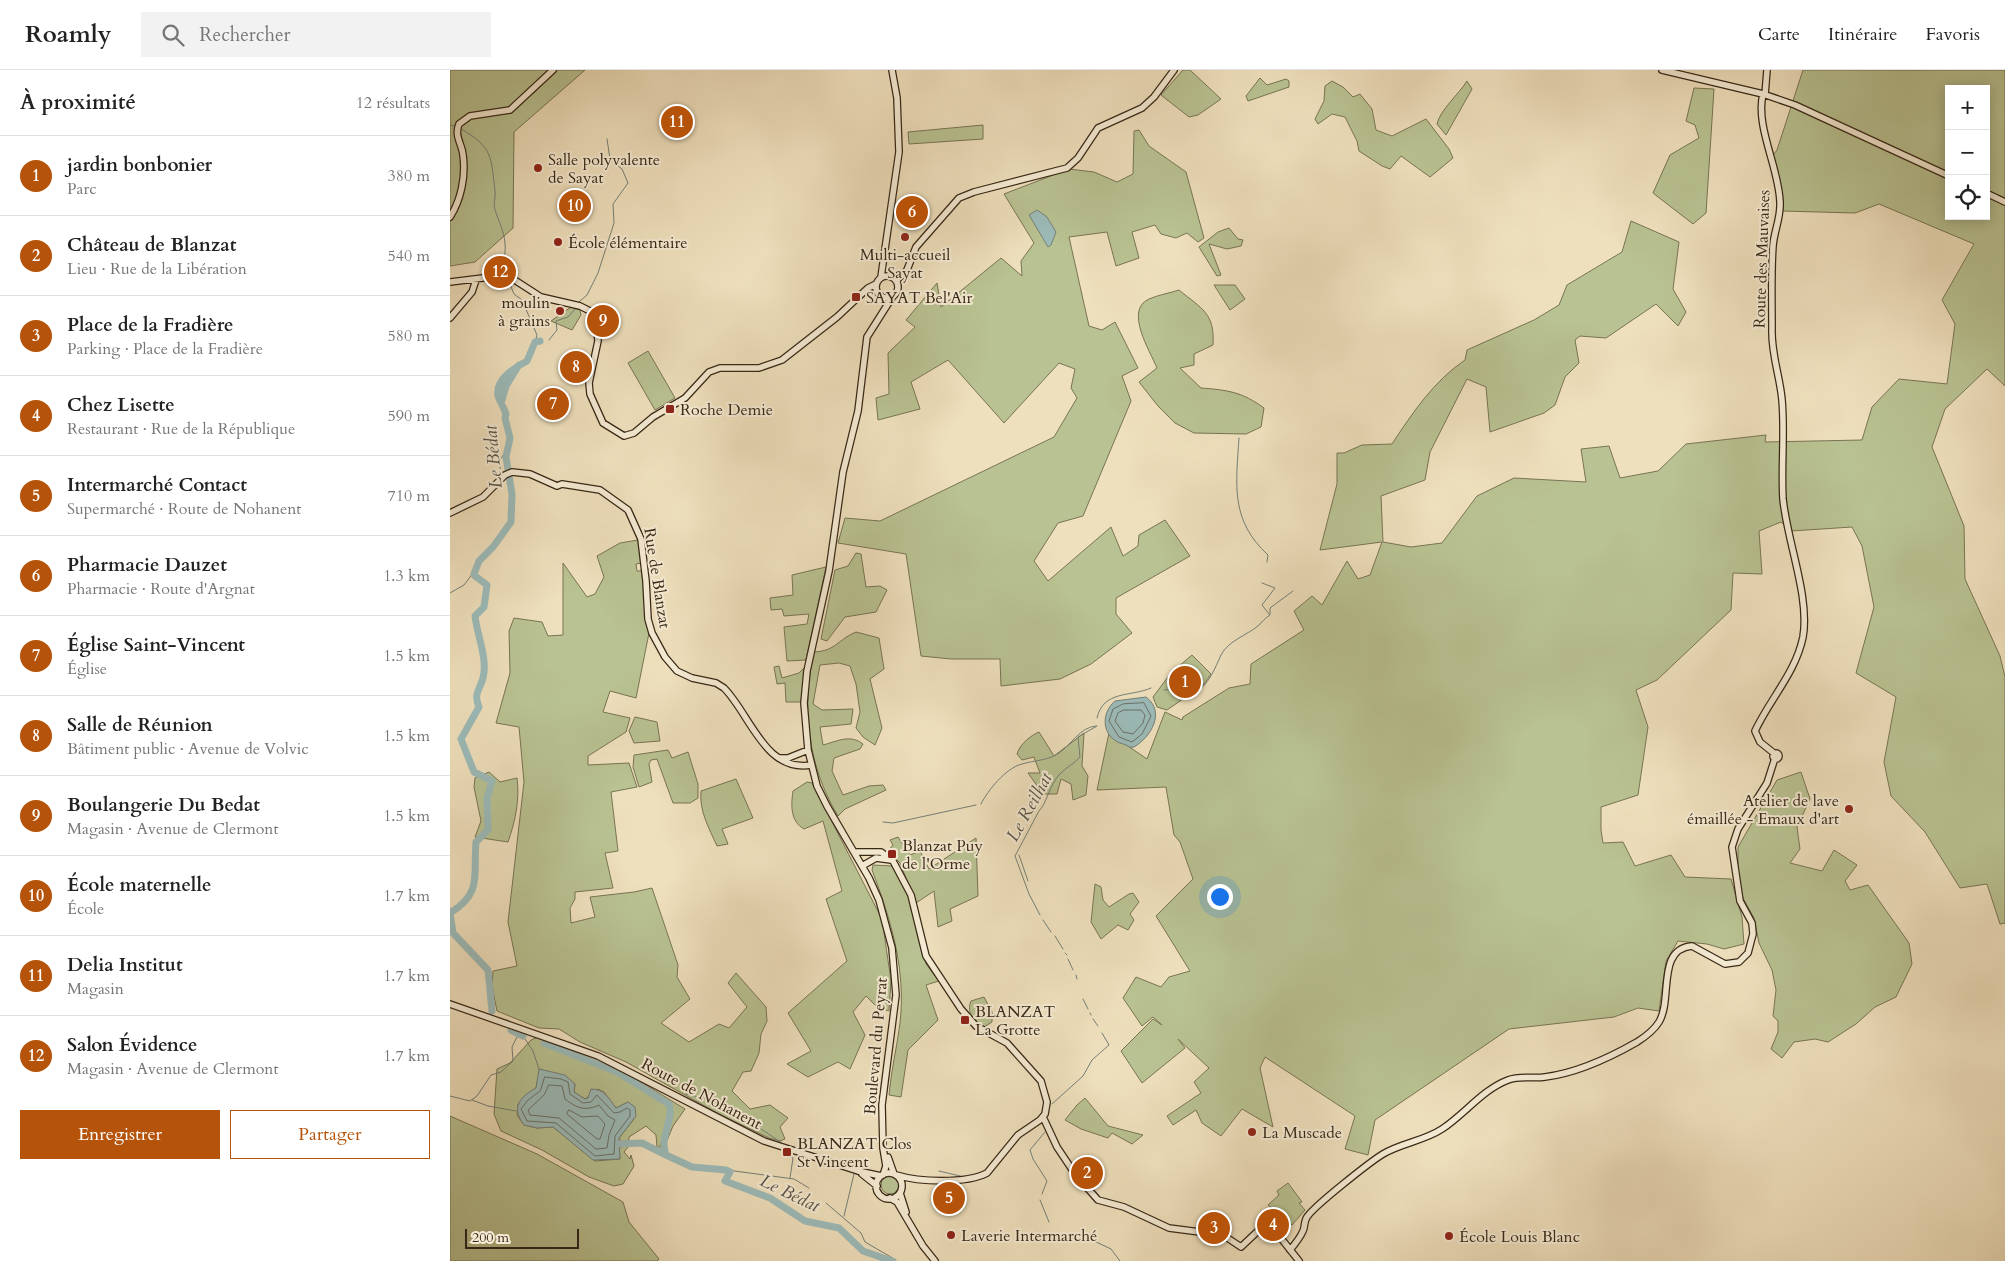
<!DOCTYPE html>
<html lang="fr">
<head>
<meta charset="utf-8">
<style>
	body { margin:0; font-family:Cardo,serif; background:#f2f2f2; color:#222 }
	.controls { position:absolute; right:15px; top:15px; display:grid; overflow:hidden; border-radius:0px; box-shadow:0 2px 12px #0003 }
	.controls button { width:45px; height:45px; display:grid; place-items:center; padding:0; border:0; border-bottom:1px solid #e0e0e0; background:#fff; color:#222; font:25px sans-serif }
	.scale { position:absolute; left:15px; bottom:12px; width:114px; box-sizing:border-box; padding-left:5px; border:2px solid #372716; border-top:0; font-size:14px; line-height:18px; white-space:nowrap; color:#372716; -webkit-text-stroke:4px #f5ebd4; paint-order:stroke }
	.you { position:absolute; left:769px; top:826px; width:18px; height:18px; margin:-12px; border:4px solid #fff; border-radius:50%; background:#1a73e8; box-shadow:0 0 0 8px #1a73e833 }
	.badge { display:grid; place-items:center; width:32px; height:32px; border-radius:50%; background:#b45309; color:#fff; font-size:16px; font-weight:700 }
	.pin { position:absolute; translate:-50% -50%; border:2px solid #fff; box-shadow:0 1px 5px #0006 }
	.list { margin:0; padding:0; list-style:none }
	h2 { display:flex; justify-content:space-between; align-items:center; height:65px; margin:0; padding:0 20px; font-size:21px }
	h2 small { font-size:16px; font-weight:400; color:#767676 }
	.list li { display:grid; grid-template-columns:32px 1fr auto; gap:15px; align-items:center; box-sizing:border-box; height:80px; padding:0 20px; border-top:1px solid #e0e0e0 }
	.list b { display:block; font-size:19px; white-space:nowrap }
	.list p { margin:0; font-size:16px; white-space:nowrap; color:#767676 }
	.list em { font-size:16px; font-style:normal; color:#767676 }
	.actions { display:flex; gap:10px; padding:15px 20px }
	.actions a { flex:1; padding:11px 0; border:1px solid #b45309; border-radius:0px; text-align:center; font-size:18px; color:#b45309 }
	.actions .main { background:#b45309; color:#fff }
	.icon { flex:none; width:28px; height:28px; fill:none; stroke:currentColor; stroke-width:2; stroke-linecap:round; stroke-linejoin:round }
	.map { position:relative; flex:none; width:1555px; height:1191px; overflow:hidden }
	header { display:flex; align-items:center; gap:30px; box-sizing:border-box; height:70px; padding:0 25px; background:#fff; border-bottom:1px solid #e0e0e0 }
	header strong { font-size:24px }
	nav { display:flex; gap:28px; margin-inline-start:auto; font-size:18px }
	.search { width:350px; height:45px; background:#f2f2f2; display:flex; align-items:center; gap:12px; box-sizing:border-box; padding:0 18px; border-radius:0px; color:#767676; font-size:19px }
	main { display:flex }
	aside { flex:1; background:#fff }
	.map>svg:first-child { display:block }
</style>
</head>
<body>
<header>
<strong>Roamly</strong>
<div class="search"><svg class="icon" aria-label="search" viewBox="0 0 24 24"><circle cx="10" cy="10" r="6"/><path d="M15 15l6 6"/></svg>Rechercher</div>
<nav><a>Carte</a><a>Itinéraire</a><a>Favoris</a></nav>
</header>
<main>
<aside>
<h2>À proximité<small>12 résultats</small></h2>
<ul class="list">
<li><span class="badge">1</span><div><b>jardin bonbonier</b><p>Parc</p></div><em>380 m</em></li>
<li><span class="badge">2</span><div><b>Château de Blanzat</b><p>Lieu · Rue de la Libération</p></div><em>540 m</em></li>
<li><span class="badge">3</span><div><b>Place de la Fradière</b><p>Parking · Place de la Fradière</p></div><em>580 m</em></li>
<li><span class="badge">4</span><div><b>Chez Lisette</b><p>Restaurant · Rue de la République</p></div><em>590 m</em></li>
<li><span class="badge">5</span><div><b>Intermarché Contact</b><p>Supermarché · Route de Nohanent</p></div><em>710 m</em></li>
<li><span class="badge">6</span><div><b>Pharmacie Dauzet</b><p>Pharmacie · Route d'Argnat</p></div><em>1.3 km</em></li>
<li><span class="badge">7</span><div><b>Église Saint-Vincent</b><p>Église</p></div><em>1.5 km</em></li>
<li><span class="badge">8</span><div><b>Salle de Réunion</b><p>Bâtiment public · Avenue de Volvic</p></div><em>1.5 km</em></li>
<li><span class="badge">9</span><div><b>Boulangerie Du Bedat</b><p>Magasin · Avenue de Clermont</p></div><em>1.5 km</em></li>
<li><span class="badge">10</span><div><b>École maternelle</b><p>École</p></div><em>1.7 km</em></li>
<li><span class="badge">11</span><div><b>Delia Institut</b><p>Magasin</p></div><em>1.7 km</em></li>
<li><span class="badge">12</span><div><b>Salon Évidence</b><p>Magasin · Avenue de Clermont</p></div><em>1.7 km</em></li>
</ul>
<div class="actions"><a class="main">Enregistrer</a><a>Partager</a></div>
</aside>
<div class="map">
<svg width="1555" height="1191" viewBox="0 0 1555 1191">
	<rect width="100%" height="100%" fill="#efe0bd"/>
	<filter id="stains"><feTurbulence type="fractalNoise" baseFrequency=".004" numOctaves="4"/><feColorMatrix values="0 0 0 0 .2 0 0 0 0 .09 0 0 0 0 .02 0 0 0 .5 -.17"/></filter>
	<radialGradient id="worn" r=".72"><stop offset=".6" stop-color="#630" stop-opacity="0"/><stop offset="1" stop-color="#630" stop-opacity=".3"/></radialGradient>
	<path fill="#b9c292" stroke="#787454" fill-rule="evenodd" d="M0 0H135L64 62 63 158 25 192 0 196Z
		M733 0H740L771 29 748 45 739 47 711 25Z
		M1353 0H1555V316L1537 299 1495 339 1482 377 1514 456 1515 509 1550 586 1555 607V853L1550 854 1537 814 1510 818 1475 762 1441 726 1434 692 1446 627 1406 603 1424 537 1412 476 1402 457 1341 461 1331 452 1309 461 1312 504 1283 503 1281 540 1207 610 1186 620 1198 657 1188 725 1151 737V760L1153 773 1173 772 1185 796 1221 785 1235 807 1281 809 1292 847 1294 874 1274 879 1257 874 1228 871 1216 891 1209 941 1188 938 1164 947 1059 959 925 1050 918 1085 895 1079 905 1046 815 987 810 998 823 1057 792 1039 771 1066 752 1053 746 1040 723 1055 717 1046 751 1023 744 1012 759 998 728 969 735 978 692 1013 671 981 703 949 712 955 703 947 692 956 673 928 686 907 711 917 719 907 740 901 706 846 743 809 730 772 724 765 716 717 647 720 659 663 697 689 715 642 732 650 733 647 779 618 800 614 801 594 854 560 844 541 862 526 872 535 897 491 908 509 920 505 932 472 870 480 887 414V383H894L912 375 942 374C963 342 984 311 1015 290L1017 280 1084 250 1109 235 1117 215 1172 182 1181 151 1229 172 1223 219 1236 242 1228 256 1206 234 1156 268 1130 266 1125 270 1129 293 1115 307 1105 335 1094 343 1040 362 1036 317 1017 309 980 382 975 410 931 426 933 472 961 477 992 473 1027 426 1064 408 1136 412 1131 379 1159 376 1170 408 1208 401 1236 374 1316 365 1315 372 1412 370 1422 337 1449 309 1497 314 1505 254 1492 230 1524 174 1429 134 1405 143 1331 141 1320 89 1327 80ZM1499 19H1536V146H1499Z
		M810 8 817 15 836 9 839 11V17L798 31 796 26Z
		M882 11 893 17 903 27 910 24 922 39 926 60 942 66 976 49 999 79 1003 88 980 107 951 86 940 99 932 96 909 81 907 71 895 47 882 44 868 54 865 49 874 31 875 16Z
		M1017 11 1022 19 996 65 987 54C990 40 1009 24 1017 11Z
		M1244 18 1264 19 1256 143 1243 154 1203 123 1220 85 1249 68 1245 55 1236 51Z
		M533 55V69L459 74 458 62Z
		M689 60 699 76 736 102 754 168 748 172 737 163 726 168 711 164 705 155 682 162 689 188 666 196 657 162 619 167 639 256 652 260 665 252 688 298 672 306 681 331 633 446 608 453 584 491 598 511 661 457 673 486 688 476 689 465 715 450 740 486 666 528V544L682 563 641 594 610 609 551 616 550 589H501L471 586 456 484 388 473 395 448 430 451 604 367 627 328 621 318 625 299 609 293 554 353 498 290 461 312 470 339 428 350 426 328 439 324 438 283 465 257 456 250 487 213 491 237 551 188 572 206 571 191 584 173 554 124 619 99 644 102 667 112 683 104 684 61Z
		M779 158 788 169 793 170 791 176 777 179 759 174 771 205 767 206 749 177 768 162Z
		M764 215H785L795 229 780 240Z
		M729 220C752 239 765 243 763 275L744 284V295L730 298 751 318C778 320 792 322 814 338L811 357 796 364 744 363 725 353 708 336 689 312 707 298C700 281 674 240 699 229 708 225 720 223 729 220Z
		M121 237 130 240 131 245 122 260 101 251Z
		M198 281 225 328 205 340 178 293Z
		M188 470 191 493 186 494 187 501H192L195 514V549L199 563 186 628 160 621 153 642 180 648 176 662 138 686V695L179 693 187 717 161 722 168 781 155 783 163 818 125 822V829L120 838 121 853 145 847 140 827 184 822 202 818 228 895 227 907 240 929 211 953 239 972 269 954 279 958 297 937 278 913 286 903 316 937 317 951 311 964 309 983 301 1001 293 1002 282 1021 300 1039 320 1035 338 1048 330 1057 335 1069 330 1071 319 1068 269 1044 176 992 130 972 109 959 89 958 47 941 42 916 43 901 67 896 58 852 74 712 69 657 46 653 60 603 59 561 64 548 92 552 98 566 113 565V493L137 527 145 524 154 507 147 486 170 473Z
		M406 483 411 484 416 517 430 516 437 520 426 542 395 547 377 571 371 569 385 500 398 496Z
		M376 497 356 590 337 591 334 557 357 554 359 544 334 546 332 539 321 540 320 528 343 525 342 505Z
		M406 562 429 568 434 599 420 609 432 658 425 675 413 667 406 658 410 642 406 614 400 596 389 593 370 595 363 634 372 640 403 639 401 654 370 657 373 675C388 671 400 664 413 674L410 679 384 688 382 701 393 725 419 716 433 715 436 720 395 739 388 746C358 697 351 637 364 582 386 581 387 570 406 562Z
		M742 585 761 604 749 621 746 620 717 640 707 637 703 627 721 603Z
		M329 596 332 608 349 603 355 597 351 632H336L335 613 327 614 324 597Z
		M185 647 207 652 210 671 184 673 179 661Z
		M589 662 604 686 634 663 632 696 638 706 636 725 623 730 621 714 611 709 607 724H593L578 703H590L584 687 572 690 567 684C570 674 580 666 589 662Z
		M218 680 222 688 238 682 248 714V728L240 733H223L207 689 201 690 199 694 202 712 189 717 183 697 184 685Z
		M39 702 50 712 67 708C70 730 65 752 58 772L25 767 31 751 24 717 25 708Z
		M1351 702 1360 729 1347 757 1350 779 1340 793 1372 801 1384 780 1407 795 1395 811 1400 820 1418 815 1459 873 1462 894 1446 927 1425 937 1406 954 1378 972 1365 969 1344 972 1332 988 1321 979 1328 962V951L1323 946 1326 920 1322 900 1309 873 1304 848 1293 828 1288 807V777L1327 710Z
		M286 709 303 748 272 759 278 774 267 776C259 758 249 741 251 721Z
		M357 712 362 713 432 849 441 911 439 941 427 937 416 926 403 942 415 965 400 999 388 992 358 1007 337 994 361 981 338 943 397 891 376 829 392 821 373 751 354 759C340 751 341 735 343 721Z
		M448 767 460 785 470 781 479 799 526 768 528 826 500 839 502 851 488 857 484 821 466 833 450 793 438 781 443 775 440 770Z
		M423 795 443 796 459 825 476 894 489 911 476 915 488 950 458 980 451 1027 439 1025C441 1001 447 977 450 953 456 899 441 850 422 800Z
		M645 814 651 817 653 830 659 837 679 824 683 823 689 832 680 844 684 850 678 860 668 855 651 869 641 852Z
		M534 927 542 942V952L534 957C524 952 516 943 521 931Z
		M88 967 175 1003 179 1006V1011L182 1012 186 1009 189 1011 235 1039 223 1056 215 1075 211 1073V1077H207L206 1065 196 1056 179 1067 178 1077 174 1082 180 1089 181 1085 184 1096 173 1114 164 1116 139 1107 92 1080 51 1061 44 1044 47 999 60 993 81 970ZM90 999C105 1005 110 1003 125 1014L124 1022 135 1029 148 1019 154 1022 166 1038 178 1032 184 1049 169 1068 174 1075 169 1079 170 1089 145 1091 103 1057 87 1058 74 1055 67 1045 68 1034 86 1018Z
		M635 1028 658 1056 693 1065 682 1074 662 1063 658 1068 631 1059 615 1050 627 1035Z
		M0 1046 87 1084 173 1132 179 1152 209 1189 207 1191H0Z
		M431 1115a9 9 0 1 1 18 0a9 9 0 1 1-18 0Z
		M838 1113 852 1132 849 1133 855 1140 842 1155 818 1135 829 1125 827 1121Z"/>
	<path fill="#9cbbb9" stroke="#748078" d="M587 140 597 147 606 162 601 175 598 177 579 145Z
		M696 627C716 642 701 667 684 677 678 678 678 675 673 674 653 669 649 645 665 631Z
		M89 999 115 1005 125 1014 124 1022 135 1029 138 1028 141 1019C155 1019 159 1029 166 1038L178 1032 185 1037 186 1046 169 1068 170 1089 143 1090 103 1057 87 1058 74 1055C61 1038 69 1027 86 1018Z"/>
	<g fill="none" stroke-linecap="round" stroke-linejoin="round">
		<path stroke="#6a7168" stroke-width="1" d="M694 633 701 646 692 664 682 672 669 667 659 651 663 639 673 634Z
			M674 640H691L695 645 693 653 683 664 673 662 665 651 668 643Z
			M95 1007 111 1009 118 1012 120 1024 133 1033 141 1032 147 1025 164 1043 170 1042 177 1038 180 1040V1046L165 1066 164 1084 145 1086 106 1053 77 1051 71 1039 78 1030 90 1021Z
			M99 1015 112 1016 115 1029C128 1039 136 1041 149 1035L158 1046 165 1050 159 1065 157 1078 146 1079 109 1048 80 1045 78 1040 94 1025Z
			M119 1040 132 1047 148 1046 155 1054 150 1069H147L117 1044Z"/>
		<path stroke="#748078" stroke-width="1" d="M0 55 5 56
			M11 59C43 77 41 87 45 121 46 127 43 134 45 140 49 152 54 161 55 173 56 184 52 193 56 203
			M57 207 64 224 72 230 87 265 85 272
			M129 232 137 225 148 203 164 153 163 134 178 113 172 99 160 89 157 69
			M99 270 107 260 106 251 118 247 126 238
			M789 368C786 415 780 450 818 485L817 492
			M50 407V390L56 381
			M812 513 825 518 812 535 819 544
			M0 523 14 515 23 503
			M714 620 728 619 731 617 736 621 741 618 745 622C758 617 766 596 771 585 778 571 797 565 808 556 812 552 815 548 820 545V538L843 521
			M647 648C653 620 681 627 701 618
			M531 734C538 720 556 698 572 694 585 690 597 691 609 683 621 675 630 657 646 656
			M433 752 443 753 526 735
			M569 785 578 811
			M0 838V843
			M590 845 579 824 565 786 589 741C597 733 599 716 609 705 615 698 624 694 630 687L628 667 647 656
			M593 850 601 862
			M605 866 613 879
			M615 883 617 885
			M618 889 623 900
			M626 905 627 909
			M633 929 638 939
			M640 943 641 945
			M643 949 648 956
			M73 966 83 981 89 999
			M236 1024 257 1029 282 1039
			M0 1026 20 1031 27 1026 41 1005 51 1002 63 991 62 977 68 965
			M22 1030 38 1036 66 1041
			M602 1034 633 1006 642 990 659 975 652 963
			M284 1041 332 1073
			M335 1082 337 1085 343 1088 340 1108
			M406 1097V1093
			M277 1100 344 1109 359 1118
			M489 1101 510 1106
			M592 1124 597 1111 583 1089 580 1080 595 1062
			M590 1130 599 1152
			M376 1133 411 1163 415 1172 446 1190
			M394 1146 404 1104
			M640 1169 661 1179 670 1191"/>
		<path stroke="#9cbbb9" stroke-width="7" d="M52 330 56 316 69 295
			M24 504 29 491 43 477 61 452 62 424 56 387 60 368 55 348 56 344C54 338 50 332 48 326 45 309 66 297 77 291L85 272 90 271
			M25 506 37 515 34 537 25 546C27 565 38 589 33 608 30 620 23 623 29 637L11 669 24 702 42 711 37 728 38 760 26 772C23 805 33 823 0 843L3 863 38 900 42 941
			M61 960 73 966
			M94 973 167 1002 219 1034C224 1051 209 1067 216 1085L242 1097 276 1100 280 1102 275 1111 320 1128 355 1151 389 1158 413 1181 442 1191
			M169 1074 192 1073 216 1085"/>
		<defs>
			<path id="secondary" d="M1212 0 1313 24 1345 35 1499 106
				M1313 24C1305 56 1329 98 1330 132 1331 148 1324 161 1323 176 1321 203 1322 232 1322 259 1321 284 1330 306 1332 330 1335 363 1331 396 1333 429 1337 471 1360 527 1353 567 1346 602 1320 629 1305 661L1310 672 1325 684
				M1315 25 1317 0
				M1536 123 1555 132
				M0 147C11 130 16 106 13 85 12 74 4 66 9 54L20 46 60 40 103 0
				M426 217a11 11 0 1 1 22 0a11 11 0 1 1-22 0Z
				M431 207 449 82 447 28 442 0
				M447 210 457 200 466 177 509 128 524 122 617 98 628 88 648 58 692 38 704 27 724 0
				M0 212 57 205 91 227 130 236 140 241 146 249 148 271 139 313 140 324 153 353 174 366 184 363 203 347 235 328 259 302 270 298H309L332 290 387 247 418 218 426 214
				M0 248 22 222 26 210
				M0 443 33 427 55 405 62 402 80 404 107 416 112 414 150 420 178 440 191 469 196 511 198 549 202 563 215 587 227 601 242 608 266 613 274 618C300 644 315 703 361 695
				M1323 686a3 3 0 1 1 6 0a3 3 0 1 1-6 0Z
				M331 688H338L358 680
				M404 782H431L443 791 461 825 476 886 511 939 526 956 557 973 591 1011 597 1032 595 1044 590 1050 568 1065 537 1103C516 1114 469 1112 446 1105
				M412 796 426 788 441 790
				M0 934 148 986 314 1071 408 1101 431 1106
				M593 1047 607 1077 625 1104 648 1130 674 1137 719 1158 773 1165 791 1177 809 1160 817 1158 830 1167 849 1191
				M438 1087 444 1104
				M426 1116a13 13 0 1 1 26 0a13 13 0 1 1-26 0Z
				M412 1104 427 1116
				M433 1105 436 1096 433 1078 432 1035 446 925 442 878 429 830 419 808 377 736 367 716 358 680 354 633 357 601 379 501 393 402 408 341 417 267 443 226
				M450 1123 456 1142
				M440 1128 447 1132 473 1176 485 1191
				M840 1180C845 1174 850 1168 853 1161 855 1157 854 1151 857 1147 864 1136 920 1092 933 1084 951 1073 974 1071 992 1059 1015 1044 1032 1020 1058 1010 1070 1005 1083 1009 1095 1007 1127 1003 1159 988 1187 972 1195 967 1204 960 1209 952 1223 929 1206 879 1242 876L1275 894 1289 892 1298 883 1303 864 1302 853 1290 831 1282 777 1288 759 1317 713 1325 688"/>
		</defs>
		<use href="#secondary" stroke="#372716" stroke-width="8"/>
		<use href="#secondary" stroke="#f5ebd4" stroke-width="5.5"/>
	</g>
	<g fill="#8f2418" stroke="#f5ebd4" stroke-width="2">
		<circle cx="88" cy="98" r="5"/>
		<circle cx="455" cy="167" r="5"/>
		<circle cx="108" cy="172" r="5"/>
		<rect x="401" y="222" width="10" height="10" rx="2.5"/>
		<circle cx="110" cy="241" r="5"/>
		<rect x="215" y="334" width="10" height="10" rx="2.5"/>
		<circle cx="1399" cy="739" r="5"/>
		<rect x="437" y="779" width="10" height="10" rx="2.5"/>
		<rect x="510" y="945" width="10" height="10" rx="2.5"/>
		<circle cx="802" cy="1062" r="5"/>
		<rect x="332" y="1077" width="10" height="10" rx="2.5"/>
		<circle cx="501" cy="1165" r="5"/>
		<circle cx="999" cy="1166" r="5"/>
	</g>
	<g text-anchor="middle" stroke-width="4" stroke-linejoin="round" paint-order="stroke">
		<g font-size="16" fill="#372716" stroke="#f5ebd4" text-anchor="start">
			<text x="98" y="95">Salle polyvalente<tspan x="98" dy="18">de Sayat</tspan></text>
			<text x="118" y="178">École élémentaire</text>
			<text x="455" y="190" text-anchor="middle">Multi-accueil<tspan x="455" dy="18">Sayat</tspan></text>
			<text x="416" y="233">SAYAT Bel'Air</text>
			<text x="100" y="238" text-anchor="end">moulin<tspan x="100" dy="18">à grains</tspan></text>
			<text x="230" y="345">Roche Demie</text>
			<text x="1389" y="736" text-anchor="end">Atelier de lave<tspan x="1389" dy="18">émaillée - Emaux d'art</tspan></text>
			<text x="452" y="781">Blanzat Puy<tspan x="452" dy="18">de l'Orme</tspan></text>
			<text x="525" y="947">BLANZAT<tspan x="525" dy="18">La Grotte</tspan></text>
			<text x="812" y="1068">La Muscade</text>
			<text x="347" y="1079">BLANZAT Clos<tspan x="347" dy="18">St Vincent</tspan></text>
			<text x="511" y="1171">Laverie Intermarché</text>
			<text x="1009" y="1172">École Louis Blanc</text>
		</g>
		<g font-size="16" fill="#372716" stroke="#f5ebd4">
			<text transform="translate(1311 189) rotate(-88)" y="6">Route des Mauvaises</text>
			<text transform="translate(208 508) rotate(81)" y="6">Rue de Blanzat</text>
			<text transform="translate(425 976) rotate(-85)" y="6">Boulevard du Peyrat</text>
			<text transform="translate(252 1023) rotate(28)" y="6">Route de Nohanent</text>
		</g>
		<g font-size="18" font-style="italic" fill="#555347" stroke="#f5ebd4">
			<text transform="translate(43 387) rotate(-95)" y="6">Le Bédat</text>
			<text transform="translate(579 737) rotate(-61)" y="6">Le Reilhat</text>
			<text transform="translate(340 1123) rotate(26)" y="6">Le Bédat</text>
		</g>
	</g>
	<rect width="100%" height="100%" filter="url(#stains)"/>
	<rect width="100%" height="100%" fill="url(#worn)"/>
</svg>
<div class="controls">
<button>+</button>
<button>−</button>
<button><svg class="icon" aria-label="locate" viewBox="0 0 24 24"><circle cx="12" cy="12" r="6"/><path d="M12 2v4M12 18v4M2 12h4M18 12h4"/></svg></button>
</div>
<div class="scale">200 m</div>
<div class="you"></div>
<div class="pin badge" style="left:735px;top:612px">1</div>
<div class="pin badge" style="left:637px;top:1103px">2</div>
<div class="pin badge" style="left:764px;top:1158px">3</div>
<div class="pin badge" style="left:823px;top:1155px">4</div>
<div class="pin badge" style="left:499px;top:1128px">5</div>
<div class="pin badge" style="left:462px;top:142px">6</div>
<div class="pin badge" style="left:103px;top:334px">7</div>
<div class="pin badge" style="left:126px;top:297px">8</div>
<div class="pin badge" style="left:153px;top:251px">9</div>
<div class="pin badge" style="left:125px;top:136px">10</div>
<div class="pin badge" style="left:227px;top:52px">11</div>
<div class="pin badge" style="left:50px;top:202px">12</div>
</div>
</main>
</body>
</html>
